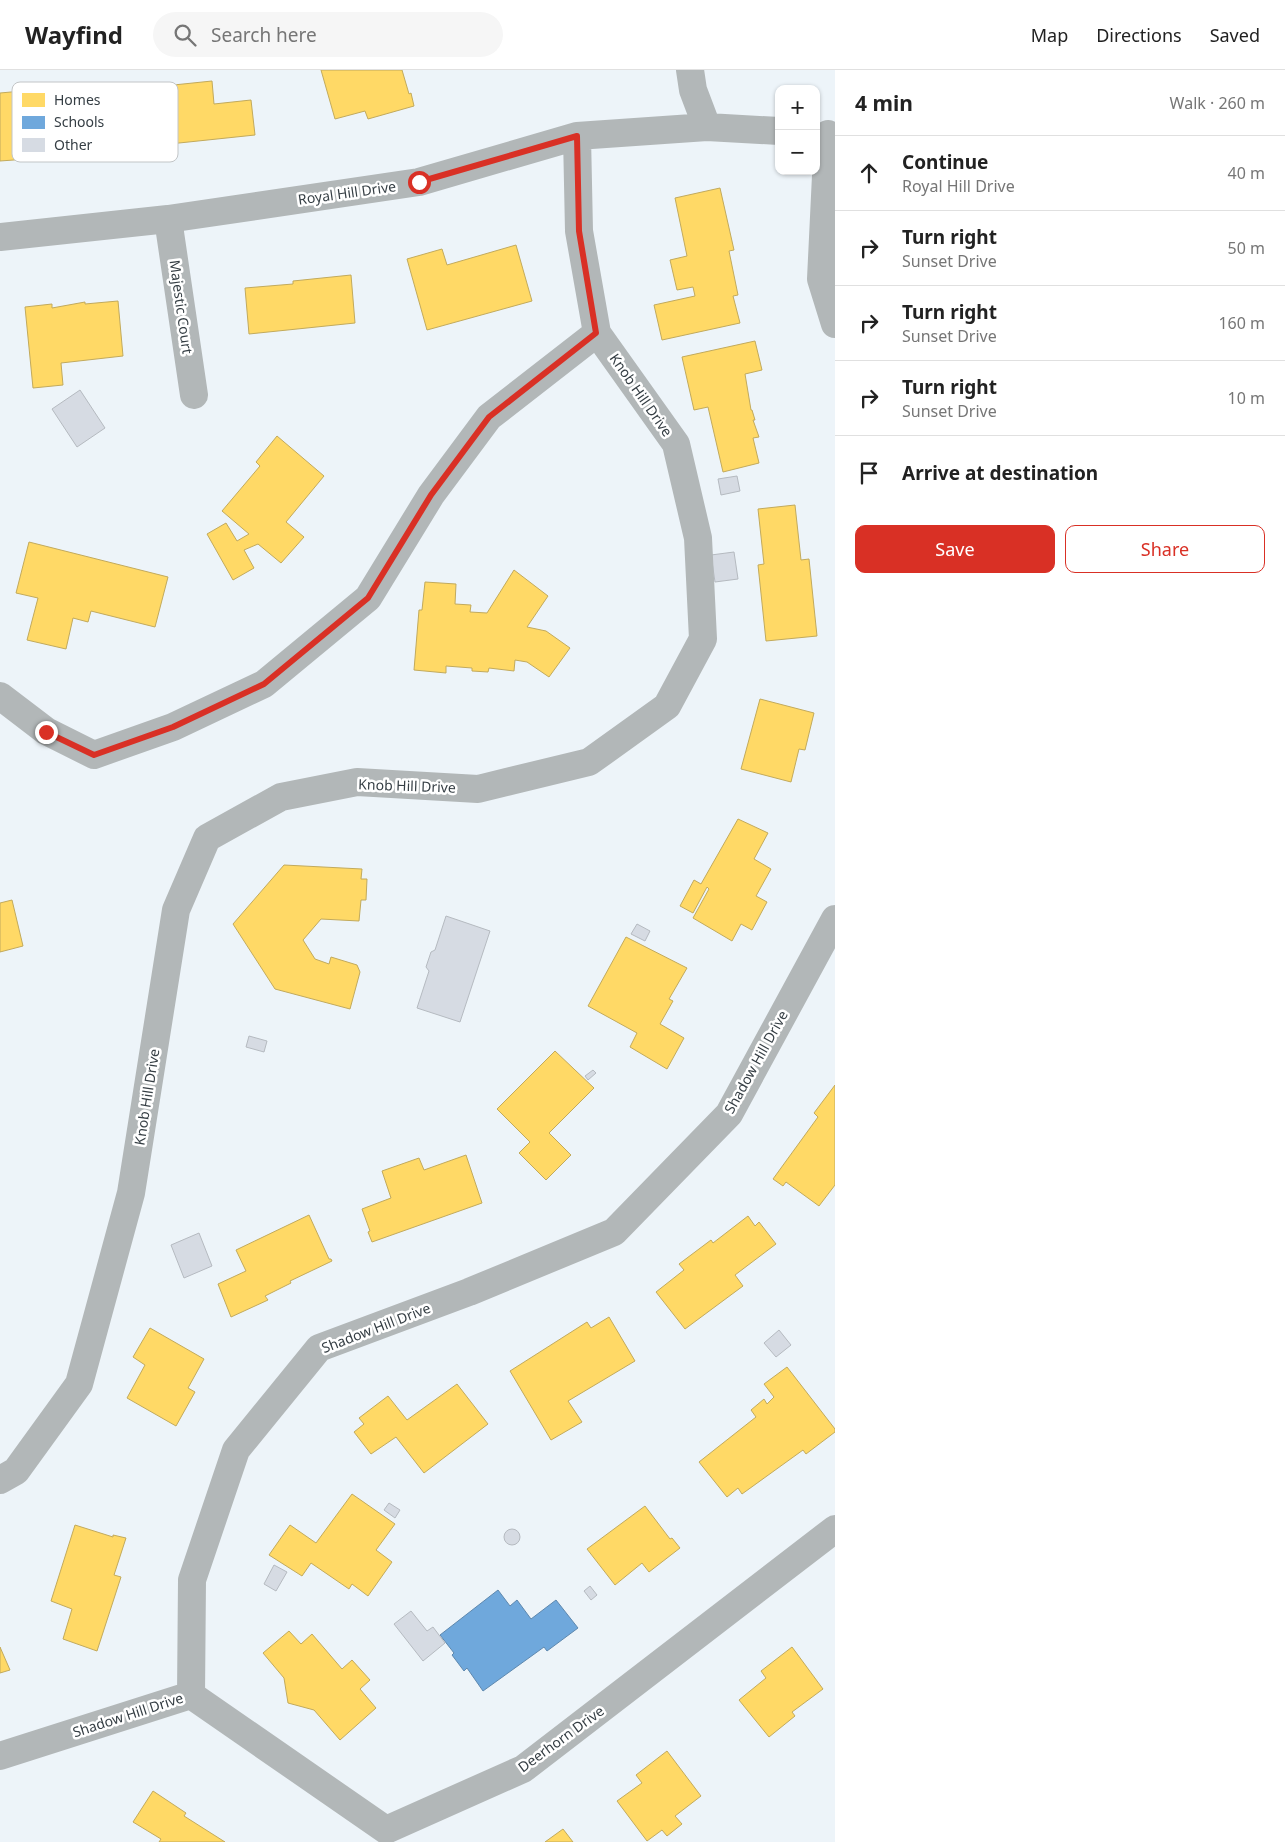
<!DOCTYPE html>
<html lang="en">
<head>
<meta charset="utf-8">
<style>
	body { margin:0; font-family:"Noto Sans",sans-serif; background:#f6f6f6; color:#222 }
	.controls { position:absolute; right:15px; top:15px; display:grid; overflow:hidden; border-radius:10px; box-shadow:0 1px 4px #0004 }
	.controls button { width:45px; height:45px; display:grid; place-items:center; padding:0; border:0; border-bottom:1px solid #e0e0e0; background:#fff; color:#222; font:25px sans-serif }
	.stop { position:absolute; width:15px; height:15px; margin:-11px; border:4px solid #d93025; border-radius:50%; background:#fff }
	.stop.end { background:#d93025; border-color:#fff; box-shadow:0 1px 5px #0008 }
	.list { margin:0; padding:0; list-style:none }
	h2 { display:flex; justify-content:space-between; align-items:center; height:65px; margin:0; padding:0 20px; font-size:21px }
	h2 small { font-size:16px; font-weight:400; color:#767676 }
	.list li { display:grid; grid-template-columns:32px 1fr auto; gap:15px; align-items:center; box-sizing:border-box; height:75px; padding:0 20px; border-top:1px solid #e0e0e0 }
	.list b { display:block; font-size:19px; white-space:nowrap }
	.list p { margin:0; font-size:16px; white-space:nowrap; color:#767676 }
	.list em { font-size:16px; font-style:normal; color:#767676 }
	.actions { display:flex; gap:10px; padding:15px 20px }
	.actions a { flex:1; padding:11px 0; border:1px solid #d93025; border-radius:10px; text-align:center; font-size:18px; color:#d93025 }
	.actions .main { background:#d93025; color:#fff }
	.icon { flex:none; width:28px; height:28px; fill:none; stroke:currentColor; stroke-width:2; stroke-linecap:round; stroke-linejoin:round }
	.map { position:relative; flex:none; width:835px; height:1772px; overflow:hidden }
	header { display:flex; align-items:center; gap:30px; box-sizing:border-box; height:70px; padding:0 25px; background:#fff; border-bottom:1px solid #e0e0e0 }
	header strong { font-size:24px }
	nav { display:flex; gap:28px; margin-inline-start:auto; font-size:18px }
	.search { width:350px; height:45px; background:#f6f6f6; display:flex; align-items:center; gap:12px; box-sizing:border-box; padding:0 18px; border-radius:28px; color:#767676; font-size:19px }
	main { display:flex }
	aside { flex:1; background:#fff }
	.map>svg:first-child { display:block }
</style>
</head>
<body>
<header>
<strong>Wayfind</strong>
<div class="search"><svg class="icon" aria-label="search" viewBox="0 0 24 24"><circle cx="10" cy="10" r="6"/><path d="M15 15l6 6"/></svg>Search here</div>
<nav><a>Map</a><a>Directions</a><a>Saved</a></nav>
</header>
<main>
<div class="map">
<svg width="835" height="1772" viewBox="0 0 835 1772">
	<rect width="100%" height="100%" fill="#edf4f9"/>
	<path fill="#ffd966" stroke="#c2aa5c" d="M321 0H402L409 24 411 23 414 36 368 49 365 41 335 49Z
		M212 11 214 34 251 30 255 65 141 77 135 19Z
		M22 21 23 25 54 22 55 36 79 33 83 79 41 83V88L0 91V23Z
		M720 118 734 180 729 181 738 225 733 226 740 253 662 270 654 235 695 226 693 217 677 220 670 190 687 186 675 128Z
		M516 175 532 231 427 260 407 189 442 179 447 195Z
		M351 205 355 253 249 264 245 218 293 214V211Z
		M118 231 123 286 61 293 63 315 33 318 25 237 52 234V238L85 232V234Z
		M755 271 762 300 745 304 751 340H752L755 350H753L759 367 753 368 759 393 723 402 708 337 694 340 682 287Z
		M277 366 324 406 286 452 304 467 281 493 258 474 244 480 254 498 233 510 207 464 226 453 237 471 249 464 222 441 260 396 256 392Z
		M795 435 801 490 809 489 817 566 766 571 758 495 764 494 758 439Z
		M29 472 168 507 155 557 91 541 88 552 73 548 66 579 27 570 38 528 16 523Z
		M514 500 548 526 527 557 546 561 570 578 549 607 527 592 515 590 514 601 489 598 488 602 472 601V598L446 596V603L414 600 419 540H422L425 512 456 514 455 534 471 535 470 542 487 543Z
		M760 629 814 643 805 680 799 679 791 712 741 699Z
		M738 749 768 763 754 789 771 799 756 826 767 832 752 860 741 854 732 871 693 848 709 819 707 817 693 843 680 836 694 810 701 814Z
		M284 795 362 799 361 809H367L366 830H361L359 851 321 849 303 870 315 889 329 894 331 887 357 895 360 902 350 939 275 919 233 854Z
		M12 830 23 876 0 882V833Z
		M626 867 687 898 669 929 673 931 660 954 684 968 667 999 630 977 637 963 588 936Z
		M555 981 594 1018 549 1063 571 1085 546 1110 519 1083 530 1072 497 1039Z
		M835 1015V1115L819 1136 786 1112 783 1116 773 1109 818 1047 814 1043Z
		M466 1085 482 1133 372 1172 368 1162 370 1161 362 1139 391 1128 382 1101 419 1088 424 1100Z
		M309 1145 329 1189H331L332 1191 290 1211 291 1213 265 1226 268 1230 231 1247 218 1214 246 1201 236 1180Z
		M748 1146 755 1156 759 1152 776 1174 735 1205 743 1216 685 1259 656 1222 684 1200 679 1194 711 1170 713 1173Z
		M609 1247 635 1291 568 1331 582 1352 551 1370 510 1301 587 1252 591 1258Z
		M150 1258 204 1289 188 1318 195 1322 176 1356 127 1328 145 1295 133 1287Z
		M787 1297 835 1359V1362L806 1384 803 1380 742 1424 738 1418 727 1427 699 1392 756 1347 751 1340 764 1329 767 1334 774 1327 764 1314Z
		M457 1314 488 1354 424 1403 396 1367 371 1384 354 1362 364 1354 359 1348 388 1326 407 1350Z
		M352 1424 395 1454 376 1480 392 1492 368 1526 352 1514 349 1519 311 1493 302 1506 269 1485 290 1455 316 1473Z
		M645 1436 670 1469 672 1468 680 1478 649 1502 642 1493 615 1515 587 1479Z
		M75 1455 113 1467V1465L126 1468 114 1505 121 1507 97 1581 63 1569 72 1539 51 1531Z
		M289 1561 301 1574 312 1564 342 1599 352 1590 370 1610 360 1619 376 1638 340 1670 314 1640 288 1633 284 1608 263 1583Z
		M0 1577 10 1600 0 1603Z
		M792 1577 823 1619 792 1642 795 1646 769 1667 739 1630 766 1608 761 1601Z
		M667 1681 701 1726 675 1746 682 1754 667 1766 662 1760 647 1771 617 1731 642 1713 636 1705Z
		M153 1721 186 1743 184 1746 225 1772H159L161 1769 133 1752Z
		M563 1759 573 1772H545Z"/>
	<path fill="#6fa8dc" stroke="#5e88ae" d="M498 1520 510 1536 517 1530 531 1549 556 1530 578 1558 547 1581 544 1577 483 1621 467 1598 464 1601 452 1585 454 1583 440 1565Z"/>
	<path fill="#d6dbe3" stroke="#b5bac0" d="M80 320 105 358 77 377 52 339Z
		M737 406 740 421 721 425 718 409Z
		M734 482 738 509 715 512 711 485Z
		M446 846 490 861 460 952 417 938 429 901 426 897 431 882 435 880Z
		M637 854 650 861 645 871 631 864Z
		M249 966 267 971 264 982 246 977Z
		M593 1000 596 1003 588 1010 585 1006Z
		M199 1163 212 1196 184 1208 171 1175Z
		M779 1260 791 1275 776 1287 764 1273Z
		M389 1433 400 1440 395 1448 384 1440Z
		M504 1467a8 8 0 1 1 16 0a8 8 0 1 1-16 0Z
		M274 1495 287 1502 276 1521 264 1514Z
		M590 1516 597 1525 591 1530 584 1521Z
		M411 1541 427 1561 433 1557 445 1573 423 1591 394 1554Z"/>
	<g fill="none" stroke-linecap="round" stroke-linejoin="round">
		<path stroke="#b2b7b8" stroke-width="28" d="M690 0 693 20 707 57
			M828 64 821 209 835 254
			M168 149 194 325
			M0 167 168 149 419 112 577 66 707 57 779 61
			M0 626 46 661 94 685 173 657 264 614 368 528 431 425 489 347 597 263 579 161 577 66
			M0 1410 16 1401 79 1314 131 1123 176 840 207 768 281 727 357 712 478 719 589 692 667 636 703 569 698 468 676 374 597 263
			M191 1625 386 1760 523 1699 835 1459
			M0 1686 191 1625 192 1510 236 1380 319 1278 469 1222 614 1162 729 1044 835 849"/>
	</g>
	<g fill="none" stroke-linecap="round" stroke-linejoin="round">
		<path stroke="#d93025" stroke-width="6" d="M46 662 94 685 173 657 264 614 368 528 431 425 489 347 596 263 579 161 577 66 419 112"/>
	</g>
	<g text-anchor="middle" stroke-width="5" stroke-linejoin="round" paint-order="stroke">
		<g font-size="14" fill="#353e44" stroke="#fff">
			<text transform="translate(347 123) rotate(-8)" y="5">Royal Hill Drive</text>
			<text transform="translate(181 237) rotate(82)" y="5">Majestic Court</text>
			<text transform="translate(641 325) rotate(55)" y="5">Knob Hill Drive</text>
			<text transform="translate(407 716) rotate(2)" y="5">Knob Hill Drive</text>
			<text transform="translate(756 992) rotate(-61)" y="5">Shadow Hill Drive</text>
			<text transform="translate(147 1027) rotate(-81)" y="5">Knob Hill Drive</text>
			<text transform="translate(376 1258) rotate(-21)" y="5">Shadow Hill Drive</text>
			<text transform="translate(128 1645) rotate(-18)" y="5">Shadow Hill Drive</text>
			<text transform="translate(561 1669) rotate(-36)" y="5">Deerhorn Drive</text>
		</g>
	</g>
	<rect x="12" y="12" width="166" height="80" rx="8" fill="#fff" stroke="#c2c5c7" stroke-width="1"/>
	<rect x="22" y="23" width="23" height="14" fill="#ffd966"/>
	<rect x="22" y="46" width="23" height="13" fill="#6fa8dc"/>
	<rect x="22" y="68" width="23" height="14" fill="#d6dbe3"/>
	<g font-size="14" fill="#353e44">
		<text x="54" y="35">Homes</text>
		<text x="54" y="57">Schools</text>
		<text x="54" y="80">Other</text>
	</g>
</svg>
<div class="controls">
<button>+</button>
<button>−</button>
</div>
<div class="stop" style="left:419px;top:112px"></div>
<div class="stop end" style="left:46px;top:662px"></div>
</div>
<aside>
<h2>4 min<small>Walk · 260 m</small></h2>
<ul class="list">
<li><svg class="icon" aria-label="ahead" viewBox="0 0 24 24"><path d="M12 20V5M6 11l6-6 6 6"/></svg><div><b>Continue</b><p>Royal Hill Drive</p></div><em>40 m</em></li>
<li><svg class="icon" aria-label="right" viewBox="0 0 24 24"><path d="M7 20v-9h11M14 6l5 5-5 5"/></svg><div><b>Turn right</b><p>Sunset Drive</p></div><em>50 m</em></li>
<li><svg class="icon" aria-label="right" viewBox="0 0 24 24"><path d="M7 20v-9h11M14 6l5 5-5 5"/></svg><div><b>Turn right</b><p>Sunset Drive</p></div><em>160 m</em></li>
<li><svg class="icon" aria-label="right" viewBox="0 0 24 24"><path d="M7 20v-9h11M14 6l5 5-5 5"/></svg><div><b>Turn right</b><p>Sunset Drive</p></div><em>10 m</em></li>
<li><svg class="icon" aria-label="arrive" viewBox="0 0 24 24"><path d="M6 21V4h12l-3 4 3 4H6"/></svg><div><b>Arrive at destination</b></div></li>
</ul>
<div class="actions"><a class="main">Save</a><a>Share</a></div>
</aside>
</main>
</body>
</html>
